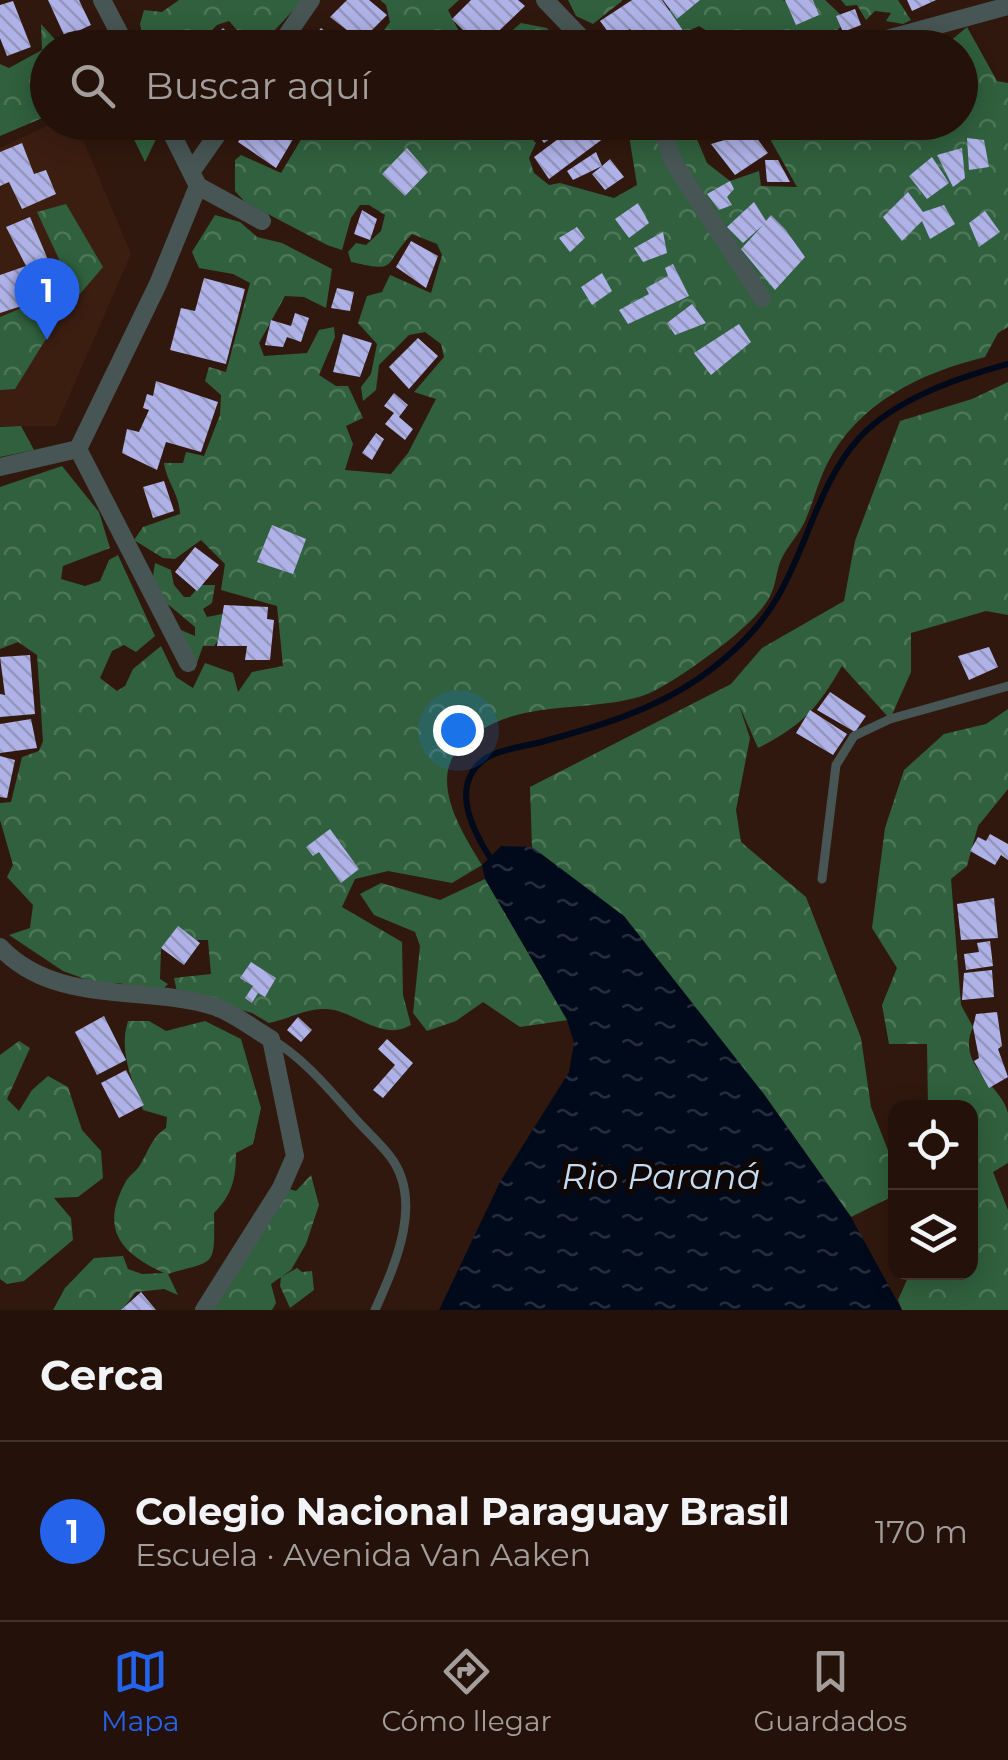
<!DOCTYPE html>
<html lang="es">
<head>
<meta charset="utf-8">
<style>
	body { margin:0; font-family:Montserrat,sans-serif; background:#302018; color:#f1f3f6 }
	.controls { position:absolute; right:30px; bottom:30px; display:grid; overflow:hidden; border-radius:20px; box-shadow:0 5px 25px #0003 }
	.controls button { width:90px; height:90px; display:grid; place-items:center; padding:0; border:0; border-bottom:2px solid #41322b; background:#24120a; color:#f1f3f6; font:50px sans-serif }
	.you { position:absolute; left:458px; top:730px; width:35px; height:35px; margin:-25px; border:8px solid #fff; border-radius:50%; background:#1a73e8; box-shadow:0 0 0 15px #1a73e833 }
	.badge { display:grid; place-items:center; width:65px; height:65px; border-radius:50%; background:#2563eb; color:#fff; font-size:32px; font-weight:700 }
	.pin { position:absolute; translate:-50% -82px; filter:drop-shadow(0 2px 5px #0008) }
	.pin::after { content:''; position:absolute; top:52px; width:35px; height:30px; background:inherit; clip-path:polygon(0 0,100% 0,50% 100%) }
	.list { margin:0; padding:0; list-style:none }
	h2 { display:flex; justify-content:space-between; align-items:center; height:130px; margin:0; padding:0 40px; font-size:42px }
	h2 small { font-size:32px; font-weight:400; color:#a39e9c }
	.list li { display:grid; grid-template-columns:65px 1fr auto; gap:30px; align-items:center; box-sizing:border-box; height:180px; padding:0 40px; border-top:2px solid #41322b }
	.list b { display:block; font-size:38px; white-space:nowrap }
	.list p { margin:0; font-size:32px; white-space:nowrap; color:#a39e9c }
	.list em { font-size:32px; font-style:normal; color:#a39e9c }
	.icon { flex:none; width:55px; height:55px; fill:none; stroke:currentColor; stroke-width:2; stroke-linecap:round; stroke-linejoin:round }
	.map { position:relative; flex:none; width:1008px; height:1310px; overflow:hidden }
	.search { position:absolute; background:#24120a; box-shadow:0 5px 25px #0003; left:30px; right:30px; top:30px; height:110px; display:flex; align-items:center; gap:25px; box-sizing:border-box; padding:0 35px; border-radius:55px; color:#a39e9c; font-size:38px }
	.sheet { height:310px; background:#24120a }
	nav { display:flex; justify-content:space-around; align-items:center; box-sizing:border-box; height:140px; border-top:2px solid #41322b; background:#24120a; font-size:28px; color:#a39e9c }
	nav a { display:grid; justify-items:center; gap:5px }
	nav .on { color:#2563eb }
	.map>svg:first-child { display:block }
</style>
</head>
<body>
<div class="map">
<svg width="1008" height="1310" viewBox="0 0 1008 1310">
	<defs>
		<pattern id="forest-crowns" width="20" height="18" patternUnits="userSpaceOnUse" patternTransform="scale(2.5)"><rect width="20" height="18" fill="#30603e"/><path d="M2 6a3 3 0 1 1 6 0M12 15a3 3 0 1 1 6 0" fill="none" stroke="#4e7659"/></pattern>
		<pattern id="water-ripples" width="26" height="14" patternUnits="userSpaceOnUse" patternTransform="scale(2.5)"><rect width="26" height="14" fill="#000a1a"/><path d="M2 4q2-2 4 0t4 0M15 11q2-2 4 0t4 0" fill="none" stroke="#252d3a"/></pattern>
		<pattern id="building-back-hatch" width="6" height="6" patternUnits="userSpaceOnUse" patternTransform="scale(2.5)"><rect width="6" height="6" fill="#afb2e7"/><path d="M-1 5l2 2M0 0l6 6M5-1l2 2" fill="none" stroke="#9495bc"/></pattern>
	</defs>
	<rect width="100%" height="100%" fill="#30180e"/>
	<path fill="#3c1e11" d="M53 123H76L131 254 56 426H0V148Z"/>
	<path fill="url(#forest-crowns)" d="M179 0H303L272 33 269 47H252L229 21 217 25 196 47H145L140 24 144 10 162 12Z
		M380 0H459L448 10 467 47H372L390 22 386 5Z
		M568 0H622V1L593 24 576 16Z
		M673 0H782L806 7 814 0H825L840 14 841 27C822 43 789 58 768 41L754 47 699 48 712 34 699 26 686 32 667 19Z
		M841 0H898L911 20 903 24 886 21 891 13 875 11 866 20 857 5 846 6Z
		M521 23 547 28 556 40 549 47H493Z
		M41 24 60 45 109 32 116 47 48 48 47 116 0 136V64L9 68 42 50Z
		M967 27 997 81 1008 83V327L998 333 985 357C920 373 858 403 827 464 818 482 813 503 805 521 799 535 787 546 781 560 776 571 776 586 770 596 763 611 741 630 729 640 709 656 662 691 639 697 579 714 508 697 460 747 428 781 463 834 482 865L452 883 388 871 355 879 342 907 402 942 403 995 411 1025C386 1040 361 1018 338 1011 312 1004 294 1018 269 1023L252 1013 177 992 174 978 211 974 208 940H169L161 948 160 979 168 984 159 993 119 983 101 985 63 971 9 935 30 928 33 905 7 877 13 865 0 820V803L11 802 22 757 39 751 43 741 37 655 18 642 0 649V487L62 466 99 512 110 548 63 566 61 579 85 586 100 581 109 560 118 555 155 636 136 652 124 645 112 651 100 678 117 691 125 686 133 669 161 646 176 677 193 688 205 663 233 673 238 692 252 672 283 666 277 606 221 590 225 564 201 540 175 559 163 558 134 540 143 527 180 514C179 493 167 483 164 463H183L186 452 204 456 220 415 221 395 205 381 209 367 226 372 250 283 233 274 199 268 192 252 215 215 240 222 257 237 282 243 332 269 326 308 304 297 285 296 259 343 264 356 307 353 319 330 334 327 335 337 319 375 336 386H348L363 418 346 426 353 444 345 470 391 474 408 453 436 399 414 392 444 357 441 344 425 332 409 335 379 365 376 390 363 401 361 387 371 374 377 344 358 323 367 296 382 292 390 275 431 293 442 255 437 244 412 234C381 266 400 273 351 262L348 252 356 243 366 245 381 231 385 215 369 205H360L351 218 342 250 327 245 245 202 235 191V160L241 155 281 173 311 123H528L525 132 536 143 529 158 534 173 549 185 560 183 614 198 637 185 627 123H723L696 137 707 163 730 181 759 171 761 186 797 187 761 123H738L960 122V48L943 47Z
		M126 123H152L158 135 145 162Z
		M66 204 103 267 57 321 15 389 0 390V317L72 287 37 212Z
		M1008 382V615L986 611 911 633V672L890 719 842 666C817 709 803 725 758 748L739 705 750 738 736 810 741 842 806 897 861 1038 871 1107 895 1168V1195L851 1217 763 1093 574 880 532 847 530 787 731 684 762 648 844 601 855 541 900 421 972 399Z
		M21 426 34 450 0 457V427Z
		M155 563 171 570 174 585 184 597H190L200 585H215L212 603 203 609 207 617 227 613 226 631 214 646H203L194 671 181 630 195 636V627L151 590Z
		M1008 709V789L978 826 967 866 951 879 961 1005 973 1027C955 1066 1002 1085 1008 1113 1008 1128 1008 1147 1008 1163L993 1172 1008 1210V1310H902L898 1300 910 1273 970 1272V1108L928 1107 927 1044H889L882 1005 897 968 872 928 885 828 904 770 944 734 986 724Z
		M485 879 568 1020 520 1027 483 1002 456 1021 427 1031 413 1013 420 946 415 932 374 915 360 894 381 883 440 900Z
		M128 1021H149L166 1031 205 1021 241 1039 261 1108 253 1144 236 1153C236 1179 232 1195 214 1213 215 1270 215 1259 168 1274L178 1295 164 1289 136 1292 122 1310H53L65 1288 94 1258 123 1256 128 1269 142 1274 164 1273C123 1254 99 1231 125 1183 128 1176 136 1172 140 1165 149 1151 151 1138 166 1128L167 1117 143 1110C133 1082 118 1052 128 1021Z
		M19 1041 30 1048 7 1099 19 1111 32 1090 48 1076 68 1087 82 1130 101 1151 103 1178 78 1197 54 1198 71 1218 73 1240 24 1281 7 1284 0 1279V1055Z
		M311 1175 319 1205 306 1244 291 1270 271 1284 276 1303 272 1310H214L289 1189 296 1191Z
		M297 1268 302 1272 312 1271 314 1290 290 1308 280 1286 281 1277Z"/>
	<path fill="url(#water-ripples)" d="M501 846 532 847 624 916 763 1093 851 1217 902 1310H439L500 1182 569 1072 574 1043 567 1020 485 879 482 865Z"/>
	<g fill="none" stroke-linecap="round" stroke-linejoin="round">
		<path stroke="#000a1a" stroke-width="6" d="M491 859C473 831 448 785 486 758 500 749 528 746 545 741 599 726 651 711 698 679 729 657 758 631 777 598 808 546 818 483 860 437 897 398 958 378 1008 364"/>
	</g>
	<path fill="url(#building-back-hatch)" d="M48 0H79L91 25 65 37Z
		M347 0H369L387 15 361 41 330 17Z
		M471 0H518L525 6 481 48 452 19Z
		M632 0H662L684 32 663 48H643L630 29 614 40 600 21Z
		M663 0H700L677 19Z
		M785 0H813L819 15 796 25Z
		M907 0H936L912 11Z
		M13 1 31 47 7 56 0 38V5Z
		M855 9 861 25 843 32 836 16Z
		M223 28 244 48H205Z
		M321 28 336 40 329 48 308 43Z
		M251 122H303L276 168 238 142Z
		M539 122H557L563 130 544 143 533 127Z
		M581 122H598L608 135 549 179 534 157Z
		M752 132 768 153 735 175 711 144Z
		M967 138 984 140 989 167 969 170Z
		M22 143 34 174 46 170 56 194 22 209 9 182 0 186V152Z
		M407 148 428 172 405 196 382 174Z
		M962 148 965 178 953 187 937 155Z
		M596 152 602 166 610 159 624 177 605 190 592 174 602 166 573 180 567 171Z
		M932 157 949 183 927 199 909 176Z
		M765 160H778L790 182H767Z
		M730 181 734 189 727 197 732 205 719 210 707 194Z
		M908 192 923 212 944 205 955 224 930 239 922 221 902 241 883 217Z
		M754 202 766 221 771 215 785 229 805 257 775 290 741 249 763 225 743 243 727 227Z
		M638 203 649 223 629 238 615 219Z
		M362 210 377 219 370 240 354 234Z
		M985 211 1000 232 979 247 969 223Z
		M30 217 62 293 0 313V275L26 266 6 227Z
		M577 227 585 238 570 252 559 238Z
		M663 232 667 253 643 262 634 248Z
		M411 241 438 256 426 288 396 267Z
		M673 264 689 296 628 324 619 310 649 294 646 288 668 276 665 268Z
		M602 273 612 291 592 305 581 287Z
		M204 278 245 289 226 364 170 350 181 308 195 311Z
		M337 288 354 292 350 311 331 308Z
		M692 304 706 323 675 335 667 323Z
		M295 313 309 318 301 342 287 337 283 347 265 345 271 320 291 326Z
		M739 324 751 342 711 375 694 353Z
		M343 334 372 343 360 377 333 372Z
		M418 338 438 356 409 389 389 367Z
		M156 381 218 402 201 452 166 442 157 470 122 453 127 429 139 432 149 410 143 408 147 394 153 396Z
		M394 393 408 405 399 417 413 429 405 440 385 424 394 413 384 406Z
		M376 433 384 439 372 460 362 453Z
		M164 481 174 511 153 518 143 487Z
		M272 525 306 539 293 574 257 562Z
		M195 547 219 565 197 591 175 572Z
		M224 605 268 607 267 619 274 620 270 660H245L247 646H217Z
		M989 647 998 667 969 680 958 656Z
		M30 655 35 714 0 717V694L5 695 0 657Z
		M830 692 866 716 855 732 817 710Z
		M810 710 847 734 833 755 796 733Z
		M31 719 37 748 0 753V724Z
		M0 756 15 760 7 798 0 797Z
		M330 829 359 869 341 883 319 852 313 856 306 847Z
		M990 834 1008 844V860L1001 855 995 865 970 851 978 837 986 841Z
		M994 898 998 938 961 940 957 904Z
		M178 926 200 943 184 965 161 948Z
		M990 941 993 966 966 970 964 954 979 952 977 943Z
		M251 962 276 978 265 997 258 993 252 1003 245 998 253 986 240 978Z
		M992 970 994 997 962 1000 964 973Z
		M997 1012 1002 1046 998 1049 1008 1077 989 1088 974 1061 979 1058 973 1027 976 1014Z
		M104 1016 126 1060 97 1075 75 1032Z
		M298 1017 312 1030 301 1042 287 1030Z
		M387 1039 413 1063 383 1098 373 1090 395 1065 378 1049Z
		M126 1070 144 1105 119 1118 101 1083Z
		M141 1292 156 1310H121Z"/>
	<g fill="none" stroke-linecap="round" stroke-linejoin="round">
		<path stroke="#475654" stroke-width="9" d="M822 879 836 765 854 736 890 719 1008 686
			M273 1040C305 1060 327 1087 352 1115 364 1129 378 1141 389 1155 425 1200 395 1265 375 1310"/>
		<path stroke="#475654" stroke-width="18" d="M102 0 127 48
			M545 0 591 48
			M278 48 311 0
			M854 48 1008 6
			M166 122 198 186 262 221
			M661 122 672 160 762 298
			M191 172 226 122
			M78 449 188 663
			M0 467 78 449 158 284 198 186
			M0 947C56 1007 147 984 216 1007 235 1014 254 1029 271 1039L295 1156 281 1188 204 1310"/>
	</g>
	<g text-anchor="middle" stroke-width="10" stroke-linejoin="round" paint-order="stroke">
		<g font-size="35" font-style="italic" fill="#c1dcf3" stroke="#100704">
			<text x="661" y="1189">Rio Paraná</text>
		</g>
	</g>
</svg>
<div class="controls">
<button><svg class="icon" aria-label="locate" viewBox="0 0 24 24"><circle cx="12" cy="12" r="6"/><path d="M12 2v4M12 18v4M2 12h4M18 12h4"/></svg></button>
<button><svg class="icon" aria-label="layers" viewBox="0 0 24 24"><path d="M12 4l9 5-9 5-9-5zM3 14l9 5 9-5"/></svg></button>
</div>
<div class="you"></div>
<div class="pin badge" style="left:47px;top:340px">1</div>
<div class="search"><svg class="icon" aria-label="search" viewBox="0 0 24 24"><circle cx="10" cy="10" r="6"/><path d="M15 15l6 6"/></svg>Buscar aquí</div>
</div>
<section class="sheet">
<h2>Cerca<small></small></h2>
<ul class="list">
<li><span class="badge">1</span><div><b>Colegio Nacional Paraguay Brasil</b><p>Escuela · Avenida Van Aaken</p></div><em>170 m</em></li>
</ul>
</section>
<nav>
<a class="on"><svg class="icon" aria-label="map" viewBox="0 0 24 24"><path d="M3 6l6-2 6 2 6-2v14l-6 2-6-2-6 2zM9 4v14M15 6v14"/></svg>Mapa</a>
<a><svg class="icon" aria-label="directions" viewBox="0 0 24 24"><path d="M12 3l9 9-9 9-9-9zM9 14v-3h6M13 9l2 2-2 2"/></svg>Cómo llegar</a>
<a><svg class="icon" aria-label="saved" viewBox="0 0 24 24"><path d="M7 4h10v16l-5-4-5 4z"/></svg>Guardados</a>
</nav>
</body>
</html>
